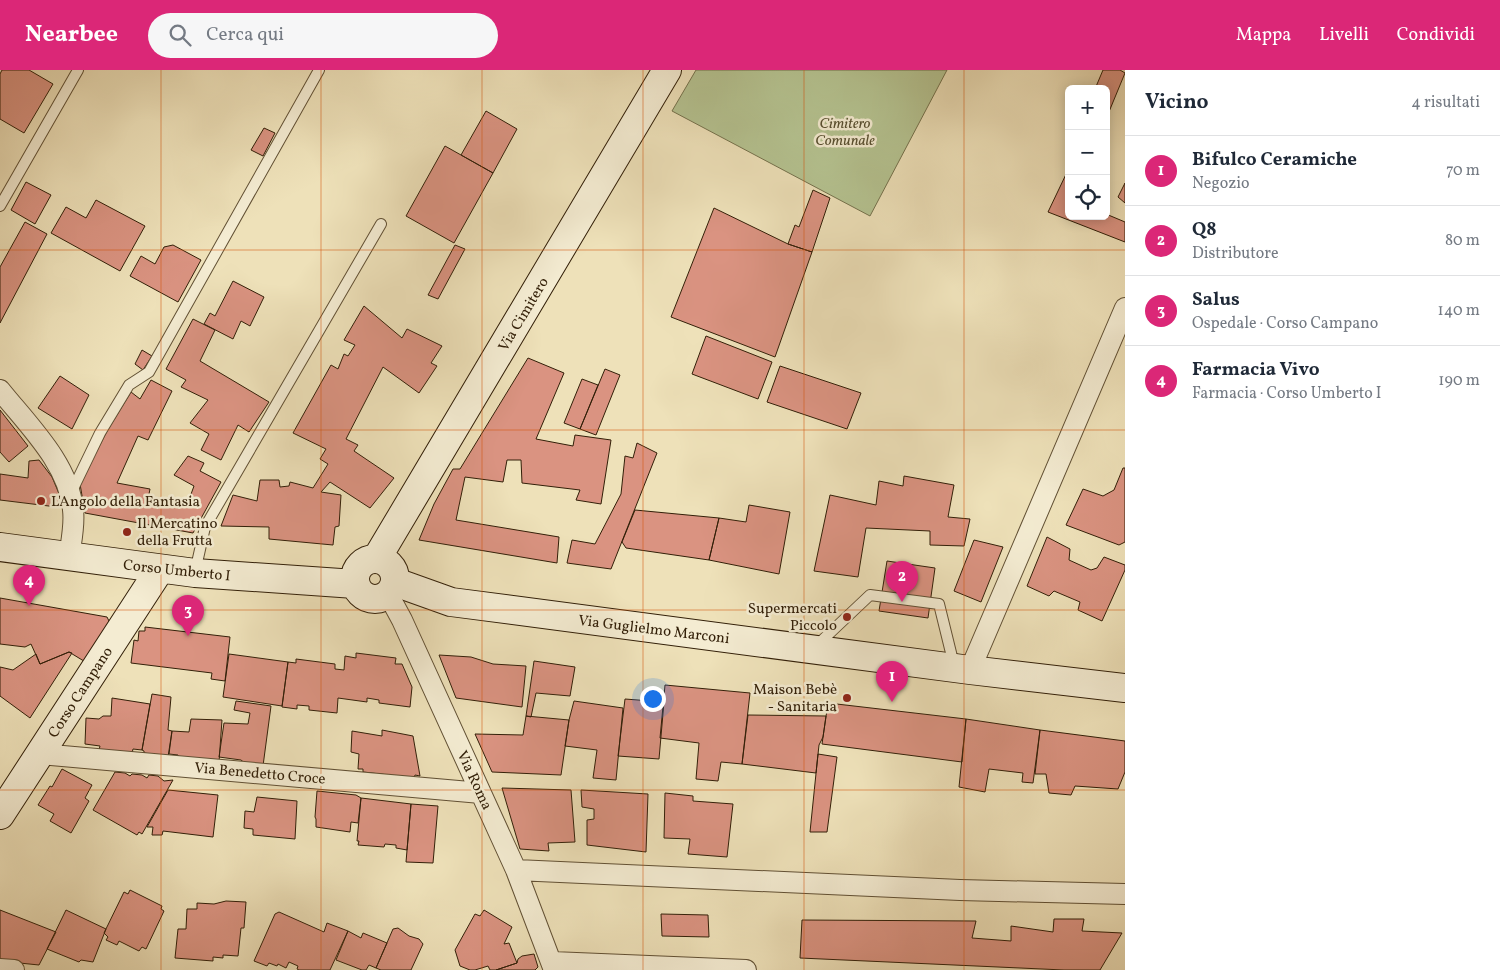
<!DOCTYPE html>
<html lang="it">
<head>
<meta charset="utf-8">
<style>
	body { margin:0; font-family:Vollkorn,serif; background:#f6f6f7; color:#1f2937 }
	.controls { position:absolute; right:15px; top:15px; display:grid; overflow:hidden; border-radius:8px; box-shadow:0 2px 12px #0003 }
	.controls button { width:45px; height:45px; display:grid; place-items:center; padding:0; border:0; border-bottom:1px solid #e0e1e3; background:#fff; color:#1f2937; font:25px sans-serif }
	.you { position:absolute; left:652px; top:628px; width:18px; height:18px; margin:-12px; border:4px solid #fff; border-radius:50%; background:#1a73e8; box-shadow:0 0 0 8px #1a73e833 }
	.badge { display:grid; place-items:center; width:32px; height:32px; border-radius:50%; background:#db2777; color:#fff; font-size:16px; font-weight:700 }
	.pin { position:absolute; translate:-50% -41px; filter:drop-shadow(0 1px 2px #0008) }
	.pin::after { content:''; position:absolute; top:26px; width:18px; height:15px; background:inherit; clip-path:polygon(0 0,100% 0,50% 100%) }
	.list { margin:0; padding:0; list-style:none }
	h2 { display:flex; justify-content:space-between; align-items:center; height:65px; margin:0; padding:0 20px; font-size:21px }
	h2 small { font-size:16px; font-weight:400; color:#747a83 }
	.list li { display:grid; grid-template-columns:32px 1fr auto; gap:15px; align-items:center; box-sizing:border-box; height:70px; padding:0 20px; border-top:1px solid #e0e1e3 }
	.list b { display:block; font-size:19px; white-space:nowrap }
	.list p { margin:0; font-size:16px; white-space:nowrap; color:#747a83 }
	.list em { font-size:16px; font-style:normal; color:#747a83 }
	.icon { flex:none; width:28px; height:28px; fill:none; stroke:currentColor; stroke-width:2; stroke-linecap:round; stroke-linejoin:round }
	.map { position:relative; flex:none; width:1125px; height:900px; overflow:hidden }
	header { display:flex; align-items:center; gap:30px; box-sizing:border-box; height:70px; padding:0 25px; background:#db2777; color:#fff }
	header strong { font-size:24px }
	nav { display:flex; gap:28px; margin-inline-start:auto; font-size:18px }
	.search { width:350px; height:45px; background:#f6f6f7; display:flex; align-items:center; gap:12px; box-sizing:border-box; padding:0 18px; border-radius:28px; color:#747a83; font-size:19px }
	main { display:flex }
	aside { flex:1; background:#fff }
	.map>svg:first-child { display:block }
</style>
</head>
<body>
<header>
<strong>Nearbee</strong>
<div class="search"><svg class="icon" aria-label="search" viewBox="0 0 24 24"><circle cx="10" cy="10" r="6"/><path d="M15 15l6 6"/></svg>Cerca qui</div>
<nav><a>Mappa</a><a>Livelli</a><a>Condividi</a></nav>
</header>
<main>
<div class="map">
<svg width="1125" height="900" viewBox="0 0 1125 900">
	<rect width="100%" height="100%" fill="#eee1b9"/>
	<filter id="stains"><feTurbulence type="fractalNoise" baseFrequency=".004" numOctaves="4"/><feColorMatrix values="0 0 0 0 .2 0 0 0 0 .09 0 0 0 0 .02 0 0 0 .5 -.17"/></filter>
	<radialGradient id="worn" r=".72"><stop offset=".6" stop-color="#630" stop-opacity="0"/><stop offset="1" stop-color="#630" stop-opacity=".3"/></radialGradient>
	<path fill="#b5c391" stroke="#74714c" d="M696 0H947L870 146 672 41Z"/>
	<path fill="#da9381" stroke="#321f08" d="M2 0H29L53 14 24 63 0 49V4Z
		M1103 0H1120L1125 3 1106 49V19H1095Z
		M486 41 517 59 493 103 461 85Z
		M264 58 275 63 263 86 251 80Z
		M445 76 493 103 454 173 406 146Z
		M1069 98V146H1106V144L1125 152V172L1048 142Z
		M26 112 51 125 35 154 11 140Z
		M1125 113V133L1118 127Z
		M813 120 830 128 812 182 788 174 795 155 799 157Z
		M96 130 145 156 120 201 51 163 66 137 86 148Z
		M714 138 788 174 812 182 775 287 671 247Z
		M25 152 47 164 0 253V197Z
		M173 175 201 190 178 232 130 206 141 186 155 194 164 177Z
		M455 175 465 179 438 229 428 225Z
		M233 211 264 227 250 256 241 251 233 269 204 254 210 243 215 246Z
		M364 236 402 268 407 259 442 276 431 293 437 296 419 323 383 297 346 369 358 375 354 381 394 408 370 438 330 412 321 422 341 425 339 456 335 457 333 475 269 469V457L221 456 233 425 257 431 260 410H279L280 417 289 416 290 412 313 418 328 394 320 389 326 379 293 363 331 295 338 299 344 284 348 286 355 275 344 270Z
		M193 249 215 260 200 291 269 332 249 362 238 355 221 390 201 380 209 364 190 353 208 330 181 317 186 310 166 299Z
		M706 266 772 292 758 329 692 304Z
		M142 280 152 286 143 300 135 294Z
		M528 288 564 303 536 369 573 376 575 365 611 370 601 434 576 430 580 420 522 413 521 390H507L503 412 465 407 456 450 559 467 557 493 419 470 434 434 453 399H460Z
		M780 296 861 323 847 359 767 332Z
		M605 299 620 305 596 365 580 359Z
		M60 306 89 325 72 359 38 338Z
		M582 309 598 315 580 359 564 353Z
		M151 310 172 321 148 370 138 366 117 413 150 419 148 429 187 435 194 416 174 405 188 386 204 393 200 401 221 412 193 463 85 443 80 414 107 361 131 322 140 329Z
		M0 340 28 376 9 392 0 382Z
		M637 373 657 383 611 499 567 493 572 470 595 474 621 424 625 386 633 388Z
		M39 390 52 407 63 433H58L57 437 0 430V404L28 408 29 391Z
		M1123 398H1125V472L1119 475 1066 455 1083 419 1103 426 1114 420Z
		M904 406 954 415 948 447 970 449 964 476 930 475V461L866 458 858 507 814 501 830 425 876 435 879 411 903 416Z
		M749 435 790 442 779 504 709 490 719 448 746 452Z
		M635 440 719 448 709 490 626 478 622 472Z
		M1047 467 1070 479 1069 490 1091 500 1097 498 1104 487 1125 495V500L1102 551 1078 540 1080 532 1054 521 1049 526 1027 516Z
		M974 470 1003 477 981 532 954 521Z
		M887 491 935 498 928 548 879 541Z
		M0 528 107 547 114 561 92 596 69 582 40 594 31 574 25 577 0 574Z
		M145 557 230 567 225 611 211 609 212 603 131 593 134 570 138 571 139 561H145Z
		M69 582 72 583 30 648 0 626V597L13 600 36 584 40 594Z
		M356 583 396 588 395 594H402L412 617 410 637 379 633V630L367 628V632L338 628 337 643 309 640V636L297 635V639L282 637 288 592 296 593V589L335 594V599L344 600 345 586 356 588Z
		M229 584 288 592 282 636 223 627Z
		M439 585 471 587 493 594 526 596 522 637 456 628Z
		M534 591 575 597 570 626 536 623 531 647 526 646Z
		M665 615 750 623 742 694 721 692 718 711 696 709 699 673 660 668Z
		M152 624 171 627 168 660 172 661 168 687 144 683V681L142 680Z
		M112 628 150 634 142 680 133 679 132 683 99 680 100 676 85 674 86 648 99 649 103 646H111Z
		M625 629 664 632 659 689 618 686Z
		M236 631 271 636 263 696 246 694 241 690 219 687 224 653 248 654 250 643 234 640Z
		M574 631 623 638 616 710 593 708 597 680 565 676 569 650Z
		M828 633 966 649 962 692 822 674Z
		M748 645 826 646 823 667 819 675 816 703 742 694Z
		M526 646 569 650 561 705 492 702 475 664 523 665Z
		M191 649 222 650 219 692 178 687V685L169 684 172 661 189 662Z
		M966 649 1040 660 1033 713 1022 712 1023 703 989 699 985 722 959 717Z
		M382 660 413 666 420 706 415 705 414 708 363 702V699H358L359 684 351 682 352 661 382 666Z
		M1040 660 1125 671V702L1118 719 1075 716 1071 725 1049 723 1046 704H1035Z
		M818 684 837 687 827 762H810Z
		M62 699 92 715 85 728 89 731 71 763 50 751 54 744 38 735 50 716 52 717Z
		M115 702 125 703 130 706 132 704 142 705 147 708 149 705 158 706 164 711 173 710 142 764 139 762 137 765 93 740Z
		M502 718 571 720 575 772 548 773 549 781 520 779Z
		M168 720 218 725 213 767 163 761 162 765H152L153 757H147Z
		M581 720 648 724 646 782 587 775V750L594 749V739L582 737Z
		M317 721 356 725 361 728 358 753 351 752 350 762 316 757V749L315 747Z
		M665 723 693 726V731L733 734 727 787 688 784 690 769 664 768Z
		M257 727 297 731 295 769 253 765V759L244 758 245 741 254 742Z
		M361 728 411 734 407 780 396 778V775L385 774 384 777 358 775 359 771H357Z
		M411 734 438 736 433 793 406 792Z
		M130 820 162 836 161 839 164 841 146 879 142 877 139 881 119 871 117 875 106 870 108 867 104 863 124 822 128 824Z
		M226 831 246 832 244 858H241L238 886 223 885V888L213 887V891L175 888 178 859H186L187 839H197V833L214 834Z
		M0 840 56 862 39 895 0 891Z
		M66 840 106 859 93 892 81 890 79 892 47 879Z
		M484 840 512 857 504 874 509 873 517 893 496 900H490L488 896 475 900H470L460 896 455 880 475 844 480 846Z
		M279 842 324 862 327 853 348 861 330 900H299L297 899 298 896 289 892 286 898 278 894 277 896 269 893 267 896 254 891 275 844Z
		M661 844 708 845 709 867 662 866Z
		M1054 849H1084L1082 861 1122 863 1100 900H1064L800 888 802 850 976 851 972 868 1011 871V856L1053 862Z
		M398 858 409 866 419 869 423 874 411 900H381L376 898 393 859Z
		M348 861 361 868 363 863 387 873 376 898 369 895 366 900H362L336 890Z
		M534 884 538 897 535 900H496L517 893 518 889 522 886Z"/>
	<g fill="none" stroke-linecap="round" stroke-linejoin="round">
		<defs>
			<path id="lane" d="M0 136 78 0
				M71 423 100 363 129 315 149 302 319 0
				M195 502 205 457 381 154
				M815 577 870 525 939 534 954 595"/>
			<path id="street" d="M0 320C28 355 69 394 73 440 75 455 71 472 69 487
				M388 524 402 550 516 800 554 900
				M970 600 1125 238
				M40 684 481 723
				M516 800 960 820 1125 824
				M552 892 746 900
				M0 899 14 900"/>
			<path id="secondary" d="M0 477 195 503 355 514
				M377 488 667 0
				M355 509a20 20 0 1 1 40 0a20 20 0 1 1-40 0Z
				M395 512 451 532 970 600 1125 618
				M0 745 160 499"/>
		</defs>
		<use href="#lane" stroke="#615034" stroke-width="12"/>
		<use href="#street" stroke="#615034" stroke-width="22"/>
		<use href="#secondary" stroke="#321f08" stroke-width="30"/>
		<use href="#lane" stroke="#f4ecd2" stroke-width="10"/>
		<use href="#street" stroke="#f4ecd2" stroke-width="20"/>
		<use href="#secondary" stroke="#f4ecd2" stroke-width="28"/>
	</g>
	<path fill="none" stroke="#d6530c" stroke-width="1" stroke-opacity="0.55" d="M161 0V900M321 0V900M482 0V900M643 0V900M804 0V900M964 0V900M0 180H1125M0 360H1125M0 540H1125M0 720H1125"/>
	<g fill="#8f2418" stroke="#f4ecd2" stroke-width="2">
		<circle cx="41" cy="431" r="5"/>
		<circle cx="127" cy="462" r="5"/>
		<circle cx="847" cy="547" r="5"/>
		<circle cx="847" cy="628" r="5"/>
	</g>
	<g text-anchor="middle" stroke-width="5" stroke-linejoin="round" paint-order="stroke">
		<g font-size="15" font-style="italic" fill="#595031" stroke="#f4ecd2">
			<text x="845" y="58">Cimitero<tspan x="845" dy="17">Comunale</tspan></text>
		</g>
		<g font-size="15" fill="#321f08" stroke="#f4ecd2">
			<text transform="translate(523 244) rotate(-59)" y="5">Via Cimitero</text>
			<text transform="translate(177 500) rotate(6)" y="5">Corso Umberto I</text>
			<text transform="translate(654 559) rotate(7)" y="5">Via Guglielmo Marconi</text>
			<text transform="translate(80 622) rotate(-57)" y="5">Corso Campano</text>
			<text transform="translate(260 703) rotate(5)" y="5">Via Benedetto Croce</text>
			<text transform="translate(475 710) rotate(65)" y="5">Via Roma</text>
		</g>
		<g font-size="15" fill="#321f08" stroke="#f4ecd2" text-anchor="start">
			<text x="51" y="436">L'Angolo della Fantasia</text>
			<text x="137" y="458">Il Mercatino<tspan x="137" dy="17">della Frutta</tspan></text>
			<text x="837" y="543" text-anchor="end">Supermercati<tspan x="837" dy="17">Piccolo</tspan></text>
			<text x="837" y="624" text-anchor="end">Maison Bebè<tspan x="837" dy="17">- Sanitaria</tspan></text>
		</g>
	</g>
	<rect width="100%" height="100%" filter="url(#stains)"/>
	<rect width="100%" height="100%" fill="url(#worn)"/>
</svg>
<div class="controls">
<button>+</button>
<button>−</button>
<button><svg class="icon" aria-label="locate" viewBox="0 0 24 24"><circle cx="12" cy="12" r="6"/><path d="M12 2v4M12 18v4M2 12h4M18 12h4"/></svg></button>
</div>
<div class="you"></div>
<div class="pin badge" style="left:892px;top:632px">1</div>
<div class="pin badge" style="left:902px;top:532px">2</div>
<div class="pin badge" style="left:188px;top:566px">3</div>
<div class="pin badge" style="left:29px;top:536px">4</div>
</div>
<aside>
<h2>Vicino<small>4 risultati</small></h2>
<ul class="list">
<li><span class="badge">1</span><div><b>Bifulco Ceramiche</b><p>Negozio</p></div><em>70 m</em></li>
<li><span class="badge">2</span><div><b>Q8</b><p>Distributore</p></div><em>80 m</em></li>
<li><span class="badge">3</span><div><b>Salus</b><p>Ospedale · Corso Campano</p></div><em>140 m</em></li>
<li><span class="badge">4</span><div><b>Farmacia Vivo</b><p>Farmacia · Corso Umberto I</p></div><em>190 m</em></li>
</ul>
</aside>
</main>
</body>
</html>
